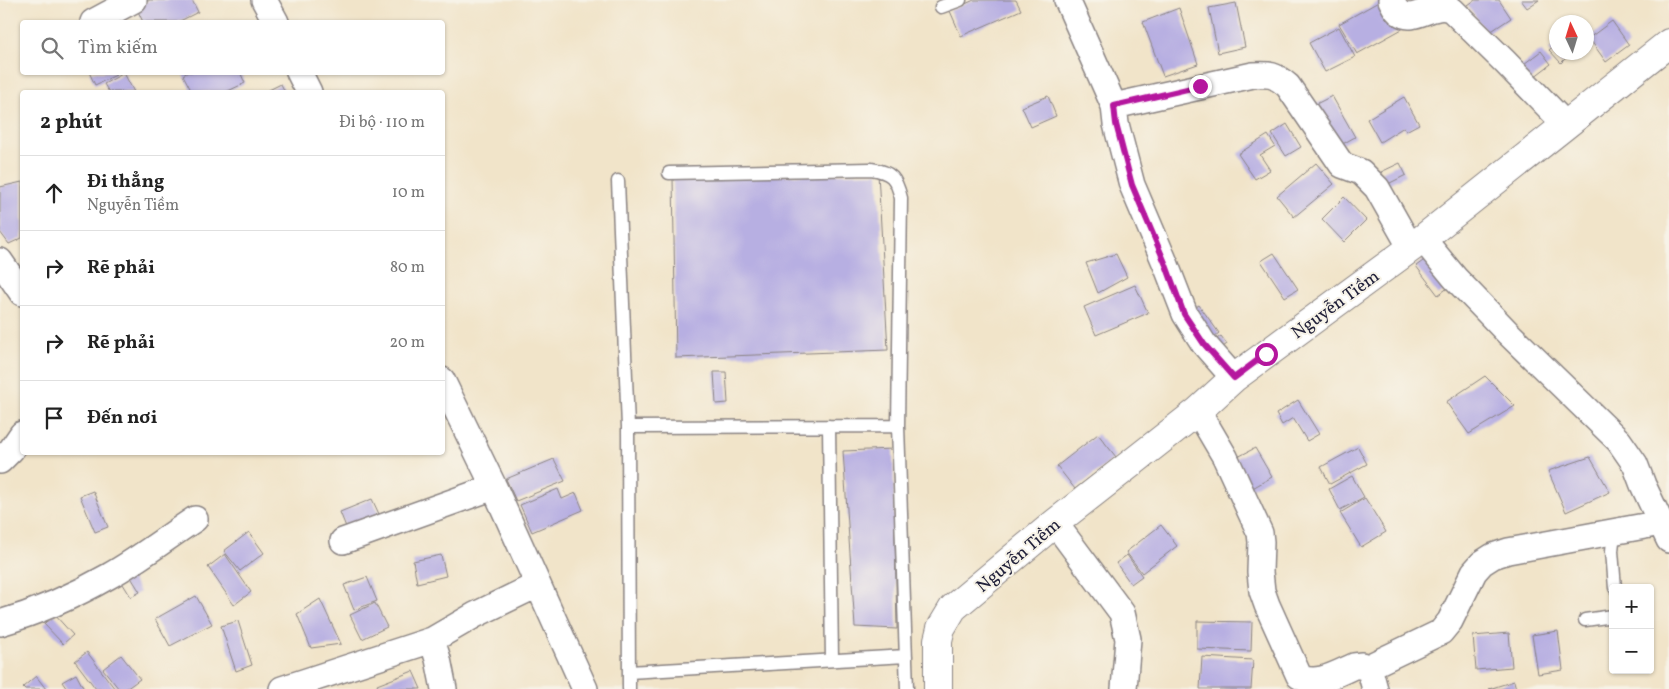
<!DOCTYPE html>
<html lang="vi">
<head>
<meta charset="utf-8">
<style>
	body { margin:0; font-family:Vollkorn,serif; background:#f6f6f6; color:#222 }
	.controls { position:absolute; right:15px; bottom:15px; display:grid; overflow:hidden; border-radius:5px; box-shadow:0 1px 4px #0004 }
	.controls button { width:45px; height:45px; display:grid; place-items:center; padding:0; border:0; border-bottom:1px solid #e0e0e0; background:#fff; color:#222; font:25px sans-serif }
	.compass { position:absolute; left:1549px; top:15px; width:45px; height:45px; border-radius:50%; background:#fff; box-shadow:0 1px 4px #0004; rotate:356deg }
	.stop { position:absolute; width:15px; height:15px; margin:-11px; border:4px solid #b5179e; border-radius:50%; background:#fff }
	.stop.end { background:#b5179e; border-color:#fff; box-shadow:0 1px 5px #0008 }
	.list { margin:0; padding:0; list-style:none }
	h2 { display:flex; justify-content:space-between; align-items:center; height:65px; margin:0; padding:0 20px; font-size:21px }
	h2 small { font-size:16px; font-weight:400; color:#767676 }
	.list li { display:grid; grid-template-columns:32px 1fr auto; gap:15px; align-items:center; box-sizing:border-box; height:75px; padding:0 20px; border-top:1px solid #e0e0e0 }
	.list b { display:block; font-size:19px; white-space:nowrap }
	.list p { margin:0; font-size:16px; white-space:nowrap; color:#767676 }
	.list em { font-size:16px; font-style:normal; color:#767676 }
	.icon { flex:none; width:28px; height:28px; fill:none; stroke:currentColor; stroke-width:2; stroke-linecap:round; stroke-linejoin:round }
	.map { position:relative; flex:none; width:1669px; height:689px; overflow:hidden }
	.search { position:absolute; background:#fff; box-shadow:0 1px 4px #0004; left:20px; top:20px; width:425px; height:55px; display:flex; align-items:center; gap:12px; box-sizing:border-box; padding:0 18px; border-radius:5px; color:#767676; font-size:19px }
	.panel { position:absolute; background:#fff; box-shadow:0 1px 4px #0004; left:20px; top:90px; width:425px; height:365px; border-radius:5px }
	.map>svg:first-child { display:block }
</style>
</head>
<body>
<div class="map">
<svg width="1669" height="689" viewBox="0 0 1669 689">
	<rect width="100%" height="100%" fill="#f7f3e8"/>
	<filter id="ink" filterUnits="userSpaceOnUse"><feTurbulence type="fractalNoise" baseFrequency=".02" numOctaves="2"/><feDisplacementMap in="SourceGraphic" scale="10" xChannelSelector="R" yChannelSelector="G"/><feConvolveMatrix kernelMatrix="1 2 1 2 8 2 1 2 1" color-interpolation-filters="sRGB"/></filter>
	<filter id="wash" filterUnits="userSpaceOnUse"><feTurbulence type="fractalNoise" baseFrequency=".0096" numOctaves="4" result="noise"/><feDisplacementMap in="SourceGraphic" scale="20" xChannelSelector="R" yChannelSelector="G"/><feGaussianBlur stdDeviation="1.12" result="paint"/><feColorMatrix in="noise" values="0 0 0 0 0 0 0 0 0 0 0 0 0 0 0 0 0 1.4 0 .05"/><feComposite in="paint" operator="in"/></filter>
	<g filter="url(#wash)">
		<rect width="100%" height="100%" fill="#f1e4c9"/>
		<g id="blocks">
			<path fill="#b7afe2" d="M150 0H192L198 12 178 22H143L136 7Z
				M974 0H1016L1021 10 961 36 950 11Z
				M1382 0H1388L1404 28 1357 54 1339 24Z
				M1475 0H1499L1511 18 1487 34 1468 5Z
				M1521 0H1539L1527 8Z
				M1236 3 1245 47 1218 53 1209 8Z
				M1179 8 1198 64 1163 76 1143 22Z
				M1612 21 1629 45 1606 62 1589 38Z
				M1339 27 1355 57 1325 72 1309 43Z
				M1556 44V52H1569L1570 54 1561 63 1549 50Z
				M1541 51 1551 64 1530 80 1520 67Z
				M89 72H115L116 75 95 85Z
				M188 72H240L245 83 226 92H192L183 75Z
				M124 73 134 92H109L104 84Z
				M281 84 285 92H267V91Z
				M1048 96 1056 116 1031 127 1022 107Z
				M1332 96 1355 137 1339 146 1316 104Z
				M1404 97 1419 124 1406 131 1404 127 1380 142 1367 119Z
				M1287 124 1301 147 1286 156 1272 134Z
				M1268 135 1275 146 1260 155 1270 170 1255 179 1238 154Z
				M1316 163 1334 184 1294 217 1277 196Z
				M1400 163 1406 175 1388 184 1381 172Z
				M878 173 888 350 676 358 673 178Z
				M22 182V238L9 244 0 232V187Z
				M1344 197 1366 220 1344 242 1322 219Z
				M1274 253 1298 289 1285 297 1261 261Z
				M1116 254 1127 277 1098 293 1086 263Z
				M1430 256 1452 285 1438 295 1416 266Z
				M1135 285 1148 313 1096 335 1084 307Z
				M1199 305 1219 333 1206 343 1186 314Z
				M1221 336 1227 344 1215 353 1208 345Z
				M714 372H726L728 403 716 404Z
				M1485 376 1515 406 1469 434 1446 402Z
				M1298 400 1319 434 1307 441 1293 418 1282 425 1276 414Z
				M1098 434 1116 457 1075 489 1057 466Z
				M1358 447 1367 464 1330 484 1321 467Z
				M1255 448 1272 477 1249 490 1232 460Z
				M893 449 897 629 855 627 843 451Z
				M1590 457 1610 492 1566 512 1548 471Z
				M554 459 565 481 516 501 506 479Z
				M1352 476 1364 497 1340 510 1329 489Z
				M558 489 562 499 576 493 583 510 532 532 520 505Z
				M93 491 108 527 95 532 80 496Z
				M1365 498 1386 532 1361 547 1340 513Z
				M372 499 379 514 346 527 340 512Z
				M1161 525 1177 546 1142 573 1126 552Z
				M249 532 264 553 240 571 224 551Z
				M225 554 251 592 234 605 208 567Z
				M441 555 446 576 417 583 413 561Z
				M1127 555 1142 576 1131 584 1116 563Z
				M127 571 140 592 131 597 118 576Z
				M367 577 377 601 354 610 344 585Z
				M196 596 212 624 170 646 155 619Z
				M320 599 341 644 311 648 297 614Z
				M375 603 387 627 362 639 350 615Z
				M54 614 73 635 63 644 44 624Z
				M238 621 252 665 236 671 221 626Z
				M1197 621 1252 622 1251 651 1197 649Z
				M1558 631 1563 670 1538 674 1532 635Z
				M1509 633 1512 667 1476 670 1473 636Z
				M87 652 115 689H96L75 661Z
				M121 655 140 679 126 689H119L103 669Z
				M1202 657 1253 660 1251 689H1200Z
				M413 671 421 689H379L377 685Z
				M76 674 84 689H67L62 682Z
				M36 676 46 689H25L23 687Z
				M1514 681 1516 689H1489Z"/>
		</g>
	</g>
	<g filter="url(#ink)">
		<use href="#blocks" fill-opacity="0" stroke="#8a8382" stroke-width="1"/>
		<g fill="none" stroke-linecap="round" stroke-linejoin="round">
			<defs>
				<path id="service" d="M941 7 960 0
					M669 173 871 169C892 172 896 178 901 198L898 426 907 689
					M618 181 628 427 629 689
					M829 426 832 660
					M628 427 898 426
					M1614 532 1612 551 1615 588
					M1585 620 1613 616
					M629 672 906 656"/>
				<path id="minor" d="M264 0 276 22
					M1067 0 1114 106 1116 124 1132 185 1166 265 1185 314 1204 344 1234 378
					M1391 0C1393 4 1396 11 1400 13 1415 24 1434 0 1452 10L1505 62 1566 125
					M93 22 134 0
					M299 72 309 92
					M1114 106 1253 75C1270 74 1274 74 1288 86L1342 165 1361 172 1377 188 1411 248
					M1422 238 1455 278 1508 333 1619 441 1635 464 1643 485 1669 540
					M0 261 22 293
					M442 380 494 487 585 689
					M1198 411 1225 457 1260 533 1261 542 1260 572 1262 591 1267 605 1299 676C1315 687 1338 673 1354 666L1362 665 1370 671 1375 689
					M0 461 11 450 22 434
					M1055 523 1122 613 1128 639 1124 689
					M343 541 494 487
					M0 623C38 612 74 596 109 576 138 560 166 538 195 519
					M432 640 438 659 444 689
					M1366 668 1441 632 1450 621 1474 572 1482 563 1493 556 1508 551 1661 523
					M282 689 432 640 475 615 537 585"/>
				<path id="tertiary" d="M938 689V640L941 628 953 608 1055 523 1198 411 1234 378 1411 248 1669 43"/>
			</defs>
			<use href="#service" stroke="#8a8382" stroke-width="15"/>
			<use href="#minor" stroke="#8a8382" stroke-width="28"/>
			<use href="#tertiary" stroke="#8a8382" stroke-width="30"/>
			<use href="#service" stroke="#fff" stroke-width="12"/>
			<use href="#minor" stroke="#fff" stroke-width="25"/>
			<use href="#tertiary" stroke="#fff" stroke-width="28"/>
		</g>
	</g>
	<g fill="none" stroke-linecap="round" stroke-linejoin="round" filter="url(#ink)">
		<path stroke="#b5179e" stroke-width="6" d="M1200 86 1114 106 1116 124 1132 185 1166 265 1184 314 1204 344 1234 378 1266 354"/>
	</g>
	<g text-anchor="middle" stroke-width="4" stroke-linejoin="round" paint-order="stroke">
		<g font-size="18" fill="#22223b" stroke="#f7f3e8">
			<text transform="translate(1335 304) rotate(-36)" y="6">Nguyễn Tiềm</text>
			<text transform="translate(1018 555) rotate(-40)" y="6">Nguyễn Tiềm</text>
		</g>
	</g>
</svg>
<div class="controls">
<button>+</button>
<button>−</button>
</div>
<svg class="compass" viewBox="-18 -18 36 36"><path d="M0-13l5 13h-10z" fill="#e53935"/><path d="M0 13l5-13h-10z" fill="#767676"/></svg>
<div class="stop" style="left:1266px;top:354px"></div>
<div class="stop end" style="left:1200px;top:86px"></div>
<div class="search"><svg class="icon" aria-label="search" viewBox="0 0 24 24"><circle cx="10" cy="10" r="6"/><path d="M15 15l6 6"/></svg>Tìm kiếm</div>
<section class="panel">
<h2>2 phút<small>Đi bộ · 110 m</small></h2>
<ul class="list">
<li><svg class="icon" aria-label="ahead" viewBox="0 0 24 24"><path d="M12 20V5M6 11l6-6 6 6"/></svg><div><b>Đi thẳng</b><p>Nguyễn Tiềm</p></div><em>10 m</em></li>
<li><svg class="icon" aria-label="right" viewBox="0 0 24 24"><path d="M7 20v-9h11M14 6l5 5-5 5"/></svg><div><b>Rẽ phải</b></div><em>80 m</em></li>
<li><svg class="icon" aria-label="right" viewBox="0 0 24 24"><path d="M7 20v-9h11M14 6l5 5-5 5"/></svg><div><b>Rẽ phải</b></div><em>20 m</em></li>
<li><svg class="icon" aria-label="arrive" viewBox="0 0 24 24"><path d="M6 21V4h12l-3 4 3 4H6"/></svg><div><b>Đến nơi</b></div></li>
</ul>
</section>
</div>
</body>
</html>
